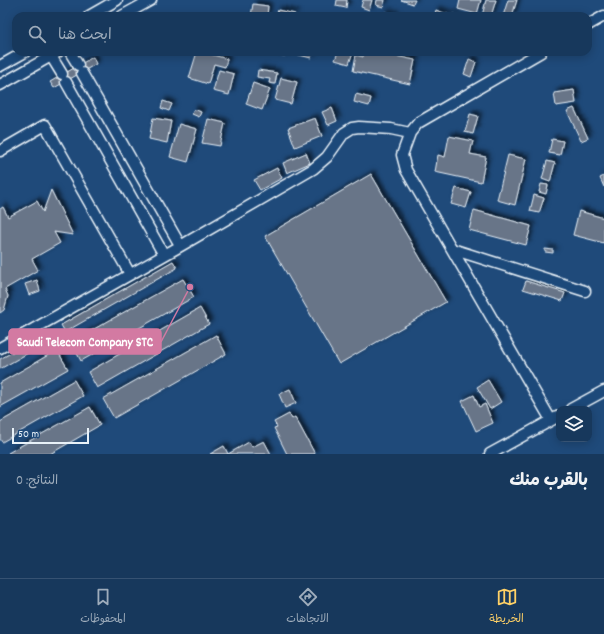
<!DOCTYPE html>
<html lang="ar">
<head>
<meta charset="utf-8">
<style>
	body { margin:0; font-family:Dekko,"Playpen Sans Arabic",sans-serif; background:#203f62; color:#f1f3f6; direction:rtl }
	.controls { position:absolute; right:12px; bottom:12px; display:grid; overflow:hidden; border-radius:8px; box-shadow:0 2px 10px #0003 }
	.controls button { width:36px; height:36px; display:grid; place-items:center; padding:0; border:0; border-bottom:1px solid #365272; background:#17385c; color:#f1f3f6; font:20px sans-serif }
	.scale { position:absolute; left:12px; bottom:10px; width:77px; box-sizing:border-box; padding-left:4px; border:2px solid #e8f1f8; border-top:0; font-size:11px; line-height:14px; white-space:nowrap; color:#e8f1f8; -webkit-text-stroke:3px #1f4a7a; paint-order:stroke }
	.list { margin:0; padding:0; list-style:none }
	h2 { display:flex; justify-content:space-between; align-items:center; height:52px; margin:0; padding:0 16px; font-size:17px }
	h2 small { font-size:13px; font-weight:400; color:#9eacbb }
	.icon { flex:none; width:22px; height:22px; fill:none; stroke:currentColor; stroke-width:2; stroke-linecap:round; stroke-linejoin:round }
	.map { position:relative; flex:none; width:604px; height:454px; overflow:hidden; direction:ltr }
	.search { position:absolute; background:#17385c; box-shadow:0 2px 10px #0003; left:12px; right:12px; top:12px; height:44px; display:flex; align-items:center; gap:10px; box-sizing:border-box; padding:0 14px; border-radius:12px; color:#9eacbb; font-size:15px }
	.sheet { height:124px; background:#17385c }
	nav { display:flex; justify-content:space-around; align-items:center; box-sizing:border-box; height:56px; border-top:1px solid #365272; background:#17385c; font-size:11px; color:#9eacbb }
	nav a { display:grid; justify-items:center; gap:2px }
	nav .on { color:#ffd166 }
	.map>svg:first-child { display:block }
</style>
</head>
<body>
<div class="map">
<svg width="604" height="454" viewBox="0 0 604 454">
	<defs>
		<filter id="shadow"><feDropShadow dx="3.5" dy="-3.5" stdDeviation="2" flood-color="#0009"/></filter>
	</defs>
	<rect width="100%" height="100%" fill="#1f4a7a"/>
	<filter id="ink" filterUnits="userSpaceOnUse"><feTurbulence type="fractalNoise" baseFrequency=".025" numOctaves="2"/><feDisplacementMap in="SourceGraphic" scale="8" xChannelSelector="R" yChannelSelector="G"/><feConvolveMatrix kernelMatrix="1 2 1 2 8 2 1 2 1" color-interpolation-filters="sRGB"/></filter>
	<g filter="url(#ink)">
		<path fill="#687488" stroke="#e8f1f8" filter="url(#shadow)" d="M337 0H347L346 8 336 6Z
			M363 0H372L369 10 361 7Z
			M377 0H385L383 7 376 5Z
			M401 0H415L413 4Z
			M460 0H481L477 14 458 9Z
			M486 0H496L491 16H482Z
			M508 0H517L512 16H503Z
			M253 4 268 6 267 16H251Z
			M278 10 295 14 294 16H276Z
			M436 10 452 16 453 14 459 16H434Z
			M385 12 396 15V16H384Z
			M197 52H203L227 59 225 67 214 64 208 84 189 78Z
			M277 52H285V56L276 55Z
			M295 52H313L311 58 295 54Z
			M338 52H353L349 64 335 60Z
			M364 52H387L386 54 415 60 410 84 353 71 356 55 363 57Z
			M93 57 96 64 54 88 50 82Z
			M469 59 476 62 471 77 464 74Z
			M219 70 234 74 229 95 213 91Z
			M258 70 277 73 275 84 269 83 270 79 257 77Z
			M281 78 297 82 291 104 275 100Z
			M253 83 270 89 262 110 246 104Z
			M574 90 576 103 556 106 554 93Z
			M356 94 371 98 369 106 354 102Z
			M163 101 172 104 169 111 161 108Z
			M332 108 337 121 328 125 322 112Z
			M574 108 588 138 581 141 567 111Z
			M194 109 201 112 199 117 192 114Z
			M470 114 478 116 473 134 465 132Z
			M153 118 171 121 167 143 149 139Z
			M315 118 322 136 295 147 288 128Z
			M208 119 225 123 220 146 202 143Z
			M179 124 197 129 188 162 170 157Z
			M449 136 473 141 470 154 486 157 481 182 435 172 438 155 445 157Z
			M552 139 563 141 560 155 549 153Z
			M306 153 310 163 287 173 283 163Z
			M508 155 526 159 515 205 497 200Z
			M547 161 555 163 550 182 542 179Z
			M277 168 282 178 260 190 254 180Z
			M371 174 446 302 339 364 265 236Z
			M604 176V187L600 178Z
			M541 184 548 185 546 194 539 192Z
			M456 188 471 192 466 208 451 204Z
			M51 190 73 235 54 232 60 243 32 259 38 270 5 289 8 296 4 310 0 313V209L3 207 8 217 37 201 43 212Z
			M534 195 544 198 539 213 530 211Z
			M474 210 531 226 526 245 469 230Z
			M579 211 604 218V243L573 235Z
			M545 249 553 250V253L545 252Z
			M173 261 177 268 65 332 61 325Z
			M183 279 194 297 81 361 71 342Z
			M37 280 40 291 29 295 25 284Z
			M526 281 565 293 562 301 523 289Z
			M200 308 209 324 97 388 88 372Z
			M47 333 51 340 0 369V359Z
			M216 335 226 354 114 418 103 399Z
			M57 350 68 369 0 407V383Z
			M74 380 83 396 2 442 0 439V422Z
			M488 380 501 402 490 409 477 387Z
			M290 389 296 403 285 408 279 394Z
			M474 395 479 407 485 404 493 423 476 431 462 401Z
			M90 407 100 425 50 454H9L8 453Z
			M289 414 292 419 295 417 315 454H287L274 428 277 427 274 422Z
			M264 441 271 454H210L224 446 228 454 249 442 252 447Z"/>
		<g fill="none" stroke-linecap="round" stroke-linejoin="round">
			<defs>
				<path id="minor" d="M89 16 117 0
					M122 16 151 0
					M588 25 604 16
					M70 52 78 65
					M541 52 418 123 410 133 402 155 406 170 551 420
					M51 56 62 74
					M0 66 25 52
					M82 73 180 245
					M66 82 164 255
					M0 85 58 52
					M0 151 45 125 130 274
					M452 249 585 291
					M0 348 177 248 313 169 327 157 344 133 352 128 359 127 391 129 410 133
					M571 409 604 391
					M490 454 559 416"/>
			</defs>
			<use href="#minor" stroke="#e8f1f8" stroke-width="13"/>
			<use href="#minor" stroke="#1f4a7a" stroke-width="10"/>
		</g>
	</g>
	<path fill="none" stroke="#d37aa2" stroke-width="1.5" d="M190 287L161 342"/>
	<circle fill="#d37aa2" stroke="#1f4a7a" stroke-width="1.5" cx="190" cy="287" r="4"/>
	<rect fill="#d37aa2" stroke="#d37aa2" stroke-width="1.5" x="9" y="329" width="152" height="25" rx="4"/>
	<g font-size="13" text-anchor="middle" font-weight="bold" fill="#fff">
		<text x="85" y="346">Saudi Telecom Company STC</text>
	</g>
</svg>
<div class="controls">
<button><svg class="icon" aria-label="layers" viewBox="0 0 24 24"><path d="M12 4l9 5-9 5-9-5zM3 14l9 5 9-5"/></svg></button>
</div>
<div class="scale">50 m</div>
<div class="search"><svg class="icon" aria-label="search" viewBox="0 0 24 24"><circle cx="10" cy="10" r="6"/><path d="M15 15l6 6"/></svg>ابحث هنا</div>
</div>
<section class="sheet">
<h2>بالقرب منك<small>النتائج: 0</small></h2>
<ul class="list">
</ul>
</section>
<nav>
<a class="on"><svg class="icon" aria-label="map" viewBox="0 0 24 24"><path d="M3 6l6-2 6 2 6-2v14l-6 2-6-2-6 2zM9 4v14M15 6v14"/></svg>الخريطة</a>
<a><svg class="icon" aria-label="directions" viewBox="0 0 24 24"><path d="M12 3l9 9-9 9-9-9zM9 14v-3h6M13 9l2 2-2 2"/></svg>الاتجاهات</a>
<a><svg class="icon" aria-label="saved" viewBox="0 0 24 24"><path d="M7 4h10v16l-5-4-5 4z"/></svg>المحفوظات</a>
</nav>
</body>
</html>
